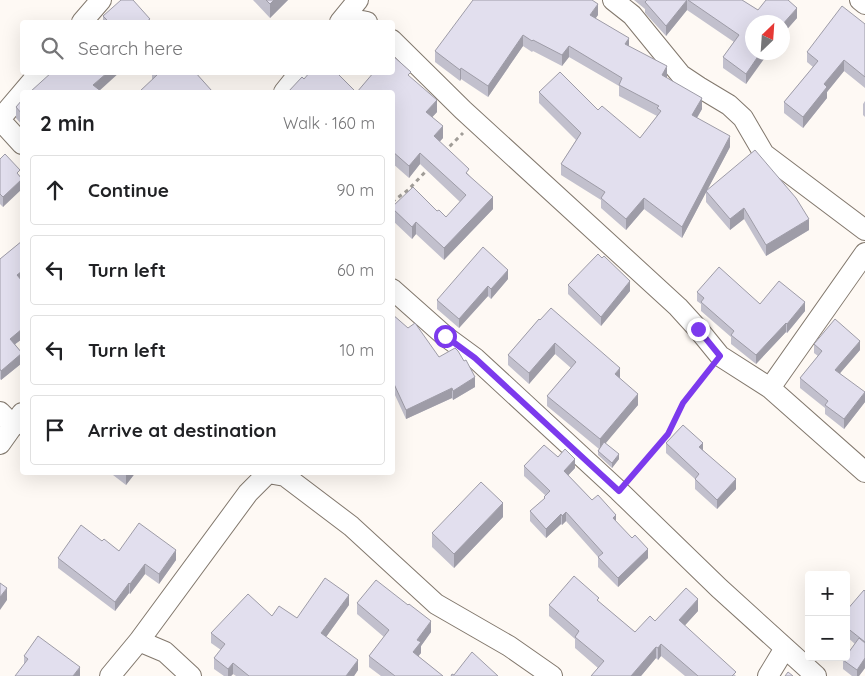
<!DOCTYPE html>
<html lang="en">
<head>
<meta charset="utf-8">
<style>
	body { margin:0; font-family:Quicksand,sans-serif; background:#f2f2f2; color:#202124 }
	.controls { position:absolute; right:15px; bottom:15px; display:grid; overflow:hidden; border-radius:5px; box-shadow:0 5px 20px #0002 }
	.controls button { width:45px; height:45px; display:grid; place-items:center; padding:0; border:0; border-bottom:1px solid #e0e0e0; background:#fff; color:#202124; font:25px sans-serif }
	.compass { position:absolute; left:745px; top:15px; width:45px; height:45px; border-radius:50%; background:#fff; box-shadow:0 5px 20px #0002; rotate:25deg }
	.stop { position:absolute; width:15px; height:15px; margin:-11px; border:4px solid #7c3aed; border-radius:50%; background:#fff }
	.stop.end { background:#7c3aed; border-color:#fff; box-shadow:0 1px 5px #0008 }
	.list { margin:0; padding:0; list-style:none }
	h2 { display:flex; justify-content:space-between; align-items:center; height:65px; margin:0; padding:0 20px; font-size:21px }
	h2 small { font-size:16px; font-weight:400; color:#757577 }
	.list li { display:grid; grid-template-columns:32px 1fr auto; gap:15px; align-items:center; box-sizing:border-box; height:70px; margin:0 10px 10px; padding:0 10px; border:1px solid #e0e0e0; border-radius:5px }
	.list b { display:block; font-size:19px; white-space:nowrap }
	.list em { font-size:16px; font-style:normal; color:#757577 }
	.icon { flex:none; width:28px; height:28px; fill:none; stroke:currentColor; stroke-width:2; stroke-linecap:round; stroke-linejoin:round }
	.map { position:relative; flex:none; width:865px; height:676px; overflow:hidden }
	.search { position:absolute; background:#fff; box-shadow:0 5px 20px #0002; left:20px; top:20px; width:375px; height:55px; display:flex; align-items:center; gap:12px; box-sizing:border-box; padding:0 18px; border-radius:5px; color:#757577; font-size:19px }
	.panel { position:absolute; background:#fff; box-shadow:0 5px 20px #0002; left:20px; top:90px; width:375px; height:385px; border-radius:5px }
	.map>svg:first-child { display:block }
</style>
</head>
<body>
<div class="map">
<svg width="865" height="676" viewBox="0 0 865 676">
	<rect width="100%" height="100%" fill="#fef9f4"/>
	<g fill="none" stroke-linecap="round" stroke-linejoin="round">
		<defs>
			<path id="street" d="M613 0 632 15 681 75 699 87 729 105 743 118 764 154 865 230
				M860 0 865 4
				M82 22 101 0
				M340 22 358 0
				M341 22 362 21 367 22
				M392 40 463 110 678 307 698 329 720 356 770 388 865 472
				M284 92 300 72
				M0 119 40 72
				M0 120 22 144
				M392 289 445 336 475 358 619 491 719 588 816 676
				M770 388 865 253
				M0 412 14 426
				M0 444 22 413
				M139 641 165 652 191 676
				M110 676 139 641 248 493 268 473 285 476 351 526 436 604 509 646 552 676
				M768 676 785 648"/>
		</defs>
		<use href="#street" stroke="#82786d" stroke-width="22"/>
		<path stroke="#a09c97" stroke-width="3" stroke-dasharray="4 4" stroke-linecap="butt" d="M444 152 463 133
			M392 202 408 190 428 169
			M630 478 668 434 683 403 708 371"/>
		<use href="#street" stroke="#fff" stroke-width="20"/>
	</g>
	<path fill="#c2c0cd" d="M253 0H288L270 18Z
		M634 0H742L758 10 797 18 782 35V22L746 84 723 68V57L734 42 687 10 666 36 645 13V9Z
		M598 15 595 19 667 77 666 78 702 109 697 118 730 147 707 190 809 230 766 256 744 219 730 230 706 202V192L682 238 644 209 626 230 601 208V200L561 175V164L576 140 539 103V92L598 110 640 138 657 116 619 96V86L569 57 562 66 533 51 532 52 523 46 488 97 461 79 460 81 435 62V51Z
		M103 16 150 22H103Z
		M865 24V88L844 71 827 92V98L803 128 784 113V102L813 67 807 62V52Z
		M152 72H195L212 92 152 80Z
		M411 78 437 112 432 117 443 138 439 142 469 175 493 209 444 260 416 234 412 239 392 220V207L437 211 446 217 460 202 420 164 409 178 392 163V92Z
		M22 100V125L16 118V107Z
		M865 101V117L863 115V104Z
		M0 159 20 176 3 207 0 204Z
		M22 241V339L15 344 22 353V363L1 380 0 379V259Z
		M508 279 491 299 488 296 459 328 437 309V300Z
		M568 285 630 291 601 326 568 294Z
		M697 292 760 304 805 311 787 333 786 332 756 364 731 344V337L701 311V304L697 301Z
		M392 314 439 357 475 387 453 400 452 398 406 419 394 393Z
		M539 319 620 378V379L638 405 605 443 619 459 612 468 598 455V451L599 449 547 406V396L571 368 555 354 529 384 508 365V355Z
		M814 344 860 350 840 373 865 402 844 429 825 414V408L800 388V378L818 356 814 353Z
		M666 443 703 450 736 489 717 509 695 489V479L666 453Z
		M558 457 575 468 568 475 592 500 616 522 648 558 618 587 598 567V557L566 521 562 525 561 524 546 538 530 521V511L544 499V497L545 495 524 476V466Z
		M113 472H136L126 485 113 475Z
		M503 517 454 568 432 547V533Z
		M102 541 119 551 176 560 159 584 145 574 130 594 129 593 115 611 58 568V558Z
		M865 591V668L859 676H852L843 669V660L855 644 846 636V611Z
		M599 602 635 632 655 621 698 611 684 626 736 676H685L661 656 658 660 656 658 641 676H591L598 668 575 648V639L549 616V605Z
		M357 603 431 632 421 646V653L418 656 443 676H381L369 667V656L384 637 357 614Z
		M349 605 326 637 358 670 354 676H236L233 674 231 676H224L214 669V658L221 650 211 643V633L272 616 297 618Z
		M24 656 80 676 24 665Z"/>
	<path fill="#9e9ca7" d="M274 0H288L270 18V4Z
		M687 0V10L666 36V26Z
		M598 4V15L590 26V15Z
		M797 8V18L782 35V25Z
		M523 35V46L488 97V86Z
		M629 38V49L625 44Z
		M569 46V57L562 66V55Z
		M761 52H769L746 84V74Z
		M844 60V71L827 92V98L803 128V117L824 84Z
		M667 66V77L662 86V75Z
		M461 68V79L460 81V70Z
		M108 72H120L98 92 93 85Z
		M702 98V109L692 126V115Z
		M437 100V112L426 124V112Z
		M443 126V138L434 148V136Z
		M730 136V147L682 238V227Z
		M420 153V164L409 178V166Z
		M22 179V189L3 207V197Z
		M493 197V209L444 260V248Z
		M644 198V209L626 230V219Z
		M744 208V219L730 230V219Z
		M809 219V230L766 256V245Z
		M416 222V234L412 239V227Z
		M508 270V279L491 299V289Z
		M22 271V281L17 284V275Z
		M630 281V291L601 326V317Z
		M488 286V296L459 328V319Z
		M805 302V311L787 333V324Z
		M786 323V332L756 364V355Z
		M22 329V339L10 348V339Z
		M860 341V350L835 379V370Z
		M555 343V354L529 384V373Z
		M22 353V363L1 380V371Z
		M620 368V378L615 385V374Z
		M475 377V387L453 400V391Z
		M394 384V393L392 394V385Z
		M452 388V398L406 419V410Z
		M865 392V402L844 429V419Z
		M638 394V405L600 450V439Z
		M703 443V452L699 447Z
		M619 454V459L612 468V463Z
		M575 459V468L564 480V471Z
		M126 472H136L126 485Z
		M736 479V489L717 509V500Z
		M503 503V517L454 568V554Z
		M566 512V521L562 525V516Z
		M561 514V524L546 538V529Z
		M616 515V524L613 518Z
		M648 549V558L618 587V578Z
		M176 550V560L159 584V574Z
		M145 564V574L130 594V584Z
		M129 583V593L115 611V602Z
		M7 588V600L0 610V597Z
		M349 595V605L321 644V633Z
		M698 599V611L679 632V620Z
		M431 621V632L421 646V653L413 663V652L417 640Z
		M661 644V656L658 660V648Z
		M656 647V658L641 676H631Z
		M865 658V668L859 676H857V670Z
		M358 660V670L354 676H346Z
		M233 663V674L231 676H228V669Z
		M80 667V676H73Z"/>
	<path fill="#e2dfee" stroke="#9e9ca7" d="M121 0H133L150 19 146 22H107L108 21 103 16Z
		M266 0H274L270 4Z
		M473 0H592L598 4 590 15 629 38 625 44 667 66 662 75 702 98 692 115 730 136 682 227 644 198 626 219 601 198 605 192 561 164 581 133 539 92 560 72 598 110 602 106 640 138 661 111 657 108 659 106 619 85 622 78 569 46 562 55 533 40 532 41 523 35 488 86 461 68 460 70 435 51Z
		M647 0H687L666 26 645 2Z
		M688 0H742L758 10 766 0H788L797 8 782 25V22H752V52H761L746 74 723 57 739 35Z
		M842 6 865 24V77L844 60 824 84 827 87 803 117 784 102 818 61 807 52Z
		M392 55 411 72 408 75 437 100 426 112 443 126 434 136 469 169 466 173 493 197 444 248 416 222 412 227 392 208V207L413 187 437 211 439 210 446 217 466 195 420 153 409 166 392 151V92H357L374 72H392Z
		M52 72H108L93 85 102 92H30Z
		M154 72H195L212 91 210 92H139L157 75Z
		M310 72H336L356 92H288L302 77 304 79Z
		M22 100V114L16 107Z
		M755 150 796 198 809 219 766 245 744 208 730 219 706 191Z
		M5 154 20 170 17 173 22 179 3 197 0 194V159Z
		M22 241V271L17 275 22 281V329L10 339 22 353 1 371 0 369V259Z
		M483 247 508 270 491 289 488 286 459 319 437 300Z
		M598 254 602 258 604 256 630 281 601 317 568 285Z
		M719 267 760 304 779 281 805 302 787 324 786 323 756 355 731 335 734 331 701 302 704 298 697 292Z
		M551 308 620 368 615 374 638 394 600 439 547 396 576 362 555 343 529 373 508 355 539 319 540 320Z
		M392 314 408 328 415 323 439 357 455 348 458 351 464 361 466 360 475 377 453 391 452 388 406 410 394 384 392 385Z
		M835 319 860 341 835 370 865 392 844 419 825 405 828 401 800 378 822 351 814 344Z
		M683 425 703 443 699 447 736 479 717 500 695 479 699 474 666 443Z
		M604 442 619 454 612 463 598 451Z
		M544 445 558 457 565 449 575 459 564 471 592 500 598 495 616 515 613 518 632 538 635 535 648 549 618 578 598 557 603 553 566 512 562 516 561 514 546 529 530 511 545 498 544 497 550 491 524 466Z
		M481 482 503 503 454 554 432 533Z
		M139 523 176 550 159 574 145 564 130 584 129 583 115 602 58 558 81 525 102 541 104 539 119 551Z
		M574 576 599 598 597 600 635 632 650 616 655 621 686 588 698 599 679 620 736 672 732 676H698L661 644 658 648 656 647 631 676H591L604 661 575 637 579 631 549 605Z
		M325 578 349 595 321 633 358 660 346 676H249L233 663 228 669 214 658 225 644 211 633 248 594 272 616 279 606 297 618Z
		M376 580 408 605 409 604 431 621 417 640 421 642 413 652 443 676H395L369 656 389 630 357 603Z
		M0 583 7 588 0 597Z
		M864 590 865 591V642L846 627V611Z
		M38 636 80 667 73 676H15L28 659 24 656Z
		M859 638 865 643V658L857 670 843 660 845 657H846V656Z
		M472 652 498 676H451L452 674 454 675Z
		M788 672 793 676H785Z"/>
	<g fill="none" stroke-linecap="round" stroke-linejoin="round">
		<path stroke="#7c3aed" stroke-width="6" d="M445 336 475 358 619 491 668 434 683 403 720 356 698 329"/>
	</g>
</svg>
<div class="controls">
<button>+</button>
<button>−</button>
</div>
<svg class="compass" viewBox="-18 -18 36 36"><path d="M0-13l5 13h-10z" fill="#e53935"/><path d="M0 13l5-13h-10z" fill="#757577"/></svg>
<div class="stop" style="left:445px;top:336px"></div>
<div class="stop end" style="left:698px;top:329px"></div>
<div class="search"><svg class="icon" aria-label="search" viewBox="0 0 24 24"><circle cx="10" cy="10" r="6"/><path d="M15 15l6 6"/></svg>Search here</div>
<section class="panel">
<h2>2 min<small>Walk · 160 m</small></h2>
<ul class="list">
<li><svg class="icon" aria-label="ahead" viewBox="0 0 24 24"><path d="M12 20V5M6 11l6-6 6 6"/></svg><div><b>Continue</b></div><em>90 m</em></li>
<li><svg class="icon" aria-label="left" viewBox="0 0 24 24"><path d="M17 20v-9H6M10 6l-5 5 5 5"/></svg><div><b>Turn left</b></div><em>60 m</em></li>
<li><svg class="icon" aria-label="left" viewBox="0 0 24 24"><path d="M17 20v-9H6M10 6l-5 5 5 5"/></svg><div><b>Turn left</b></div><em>10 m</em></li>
<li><svg class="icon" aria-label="arrive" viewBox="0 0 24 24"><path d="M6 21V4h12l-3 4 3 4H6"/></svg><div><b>Arrive at destination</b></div></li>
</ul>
</section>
</div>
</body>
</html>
